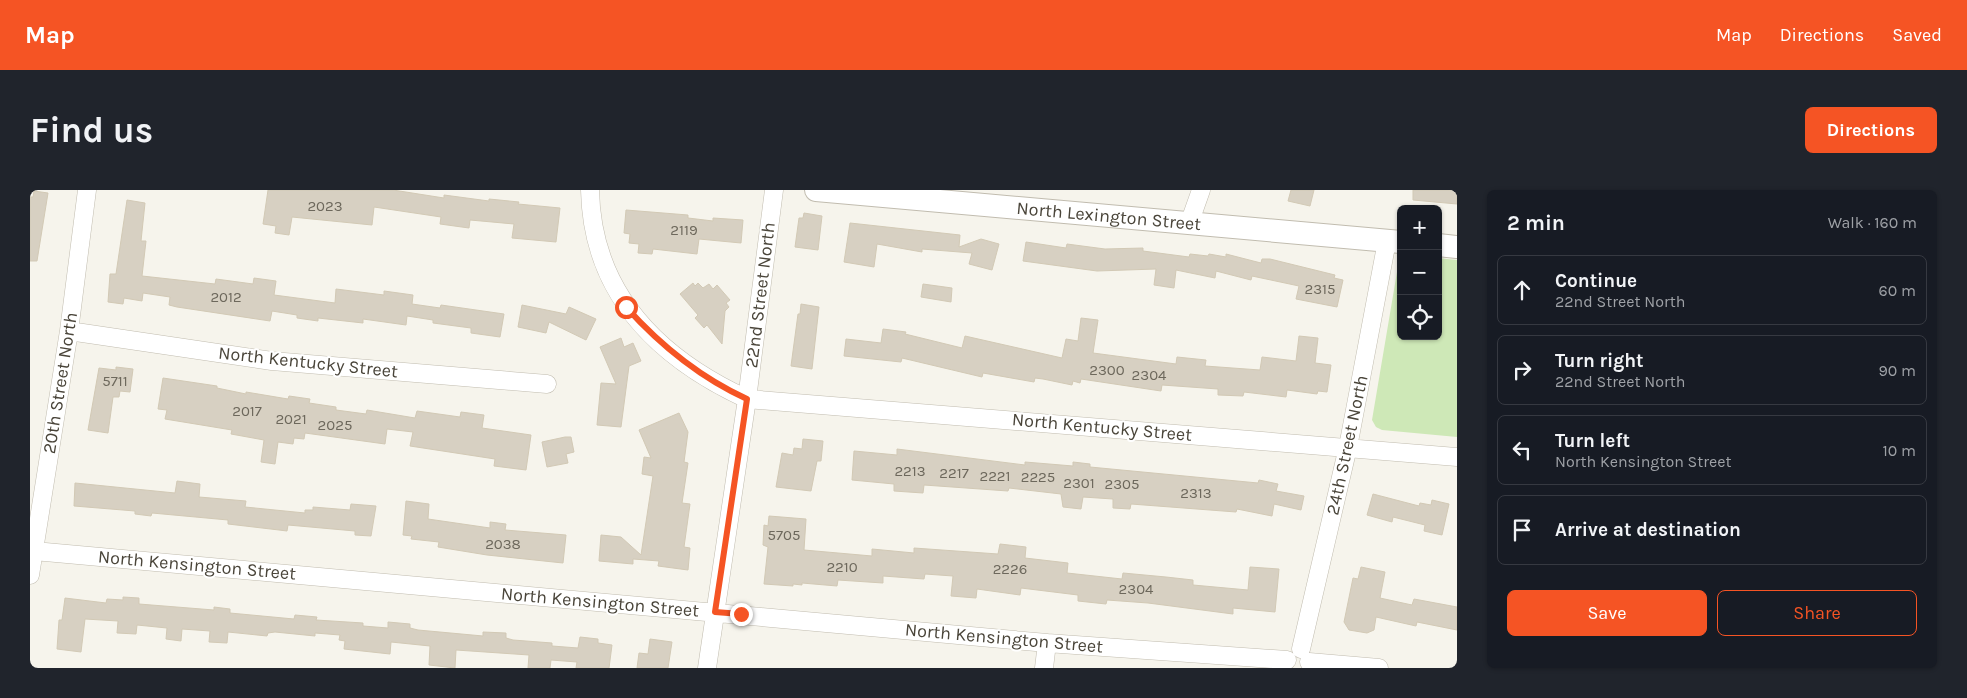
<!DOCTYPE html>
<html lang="en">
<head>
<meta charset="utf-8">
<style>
	body { margin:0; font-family:Karla,sans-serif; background:#20242c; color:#f1f3f6 }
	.controls { position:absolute; right:15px; top:15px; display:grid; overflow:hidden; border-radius:8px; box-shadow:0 1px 4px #0004 }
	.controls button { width:45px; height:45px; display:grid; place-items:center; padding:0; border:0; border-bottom:1px solid #363941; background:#171b24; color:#f1f3f6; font:25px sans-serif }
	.stop { position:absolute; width:15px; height:15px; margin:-11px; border:4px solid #f55424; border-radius:50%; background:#fff }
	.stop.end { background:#f55424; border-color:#fff; box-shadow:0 1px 5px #0008 }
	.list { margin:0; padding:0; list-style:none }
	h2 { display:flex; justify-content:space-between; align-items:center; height:65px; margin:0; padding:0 20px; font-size:21px }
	h2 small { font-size:16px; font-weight:400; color:#9ea1a6 }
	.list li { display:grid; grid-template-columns:32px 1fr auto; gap:15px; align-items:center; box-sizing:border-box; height:70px; margin:0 10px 10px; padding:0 10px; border:1px solid #363941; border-radius:8px }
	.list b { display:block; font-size:19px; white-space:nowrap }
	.list p { margin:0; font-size:16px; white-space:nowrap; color:#9ea1a6 }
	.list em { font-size:16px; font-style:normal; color:#9ea1a6 }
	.actions { display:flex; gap:10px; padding:15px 20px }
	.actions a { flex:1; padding:11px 0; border:1px solid #f55424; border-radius:8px; text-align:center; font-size:18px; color:#f55424 }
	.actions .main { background:#f55424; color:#fff }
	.icon { flex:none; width:28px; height:28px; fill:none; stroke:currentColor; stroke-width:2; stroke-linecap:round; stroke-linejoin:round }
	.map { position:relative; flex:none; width:1427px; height:478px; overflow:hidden; border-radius:8px }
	header { display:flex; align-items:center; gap:30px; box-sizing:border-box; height:70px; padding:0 25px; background:#f55424; color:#fff }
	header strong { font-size:24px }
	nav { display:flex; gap:28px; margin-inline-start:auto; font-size:18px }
	.intro { display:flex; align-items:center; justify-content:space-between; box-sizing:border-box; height:120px; padding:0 30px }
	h1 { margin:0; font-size:35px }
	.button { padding:12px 22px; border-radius:8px; background:#f55424; color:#fff; font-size:18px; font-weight:700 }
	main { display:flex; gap:30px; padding:0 30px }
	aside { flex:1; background:#171b24; border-radius:8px; box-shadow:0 1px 4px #0004 }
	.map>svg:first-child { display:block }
</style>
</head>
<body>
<header>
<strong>Map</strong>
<nav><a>Map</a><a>Directions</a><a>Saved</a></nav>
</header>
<div class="intro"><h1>Find us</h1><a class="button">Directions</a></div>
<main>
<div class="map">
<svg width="1427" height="478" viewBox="0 0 1427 478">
	<rect width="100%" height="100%" fill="#f6f4ec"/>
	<path fill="#cee8b7" d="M1408 68 1427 70V247L1352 240 1346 237 1342 230 1368 76 1371 71V146H1408Z"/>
	<path fill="#d7d0c2" stroke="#d2c9b5" d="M238 0H363L414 8V5L459 11V9L489 12 488 14 530 18 526 52 482 48 484 34 440 30 439 38 410 34 411 27 344 17 342 35 262 27 259 45 245 43 246 36 233 34Z
		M1261 0H1284L1280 16 1258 11Z
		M1383 0H1427V14L1383 10Z
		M4 1 18 3 7 71H0V7H3Z
		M97 10 115 13 111 51H116L112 86 185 94 186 89 223 94 224 88 246 91 244 105 305 113 306 99 354 105V101L383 105 382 114 410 118 411 115 474 124 470 147 441 143V138L403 133V130L377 126 376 135 333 129V133L288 128V131L267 128V125L242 121 240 131 147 117 139 115 140 107 113 103 112 111 94 108 93 114 78 112 80 84H86Z
		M596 20 658 25V28L683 31V28L713 30 711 53 669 49 667 64 623 59 622 64 608 63 609 54 599 53 600 44 594 43Z
		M774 23 792 26 788 60 765 57 769 28H773Z
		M820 33 930 45 929 57 951 49 969 54 962 80 939 74 942 63 892 59V62L847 54 844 77 814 72Z
		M996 52 1036 58 1037 54 1075 59 1113 58V61L1159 67 1160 64 1178 66 1179 64 1196 67V64L1231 73 1232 69H1240L1305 85 1304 88 1313 90 1307 117 1266 109 1269 96 1222 86 1221 90 1186 81 1185 88 1146 80 1144 98 1124 95 1126 79 1067 81 993 71Z
		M663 93 665 96 668 93 673 98 679 94 683 99 687 95 700 110 696 113 699 117 695 121 692 154 677 135 674 138 665 128 668 125 650 104Z
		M893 94 922 98 921 112 891 107Z
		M771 114 789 117 782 179 761 176 768 124H770Z
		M492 115 536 124 539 117 566 129 556 150 519 132 516 143 488 137Z
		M1051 128 1068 130 1063 163 1146 174 1147 167 1176 170 1175 176 1230 180 1232 167 1266 171 1269 146 1288 148 1285 173 1301 175 1297 202 1288 201 1287 204 1257 200 1256 207 1214 202 1213 206 1188 205V199L1132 195 1131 201 1051 189 1050 193 1043 191 1042 195 1013 189 1005 188 1004 192 953 183 952 187 872 168 871 172 814 166 816 149 851 153 853 139 876 142 875 144 932 158 935 146 1032 168 1036 149 1048 151Z
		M591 148 594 157 603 153 611 171 599 176 591 237 567 235 571 193 586 194 570 157Z
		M86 177 103 179 100 202 90 201 89 207H83L78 243 58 240 69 178 86 180Z
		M133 188 187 196V198L216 204V202L258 209 259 206 280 209 279 213 306 217V220L336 224 337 220 385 228 387 221 430 227 431 222 454 225 452 238 501 245 496 280 464 276 465 269 380 256 383 242 357 239 355 254 275 243 274 249 264 248 263 254 248 252 245 274 231 272 234 250 201 244 202 240 135 229 137 220 128 219Z
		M649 223 658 242 654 272 658 273 652 313 660 314 654 357 660 358 658 380 628 376 629 371 603 369V374L569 371 571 345 591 347 611 365 623 286 612 284 614 267 621 268 609 240Z
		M535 247H541L544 262 536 264 538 273 517 277 512 252Z
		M773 249 793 251 791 271H787L781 301 746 297 752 263 763 265 764 258 772 259Z
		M867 259 995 275V272L1043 276V272L1060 274V277L1228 293 1229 290 1248 294 1246 301 1274 306 1271 320 1244 314 1242 326 1207 319 1206 322 1101 314 1100 319 1083 318V309L1053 307 1051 319 1033 317 1031 304 979 298 978 301 894 295 893 303 864 301V294L822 290 824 261 867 265Z
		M147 291 170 294 169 307 216 311 215 317 275 323V320H283V317L320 320 321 314 346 316 341 346 325 345V341L258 335 257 341 249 340 198 334V330L122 323 121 326 105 324V321L44 316 45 293 145 303Z
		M1343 304 1389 316 1390 313 1401 315 1402 310 1419 314 1412 345 1394 341 1395 335 1363 327 1362 332 1337 325Z
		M376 311 399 314 398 329 460 338V332L476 334 475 340 536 345 533 373 457 365 408 357 409 352 381 349 382 346 373 345Z
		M739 326 776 329 774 360 842 366V359L884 363V358L968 364 970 354 996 357 995 368 1038 373 1037 383 1092 389 1093 383 1136 387 1163 390V395L1218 400 1220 377 1249 379 1245 422 1203 418V424L1118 413 1077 410 1076 414 1048 411V405L991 398 990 405 947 399 946 408 921 406 923 386 895 384 894 389 853 386V393L808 390 807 396 772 393V395L763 394V396L734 394 738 357 733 355 734 335 738 336Z
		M1331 377 1355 382 1350 408 1382 415 1384 409 1427 417V440L1387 432 1386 436 1346 427 1344 440 1337 443 1319 440 1314 432 1323 388 1328 389Z
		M93 407 109 408V414L184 420V417L200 419V423L264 429 265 425 287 427 286 430 333 433V436L358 438V432L380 434V438L388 440 453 446V442L476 443V448L483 450 522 453V456L548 458 550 447 568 449V453L582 455 579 478H546L547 472 521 470 520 478H498L499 465 426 460 425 478 399 475 400 456 361 452 360 464 314 459 315 451 309 450 310 445 285 443V446L245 442 238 443 237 446 198 442 197 453 179 452 180 441 152 439 151 451 136 449 137 438 107 435 106 444 87 443 88 431 55 429 51 462 27 459 29 430H32L35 408 76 413 77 409 93 410Z
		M620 449 642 452 638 478H607L609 463 618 464Z"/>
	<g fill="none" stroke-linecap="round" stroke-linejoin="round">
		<defs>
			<path id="minor" d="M560 0C562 103 628 168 717 209L1427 267
				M1159 34 1171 0
				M39 141 242 171 517 194
				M4 361 1017 453 1257 470
				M0 385 39 141 57 0
				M1271 459 1318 257 1357 51
				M1279 472 1349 478
				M677 478 717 209 744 0
				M1014 478 1017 453"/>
			<g id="tertiary">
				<path id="s1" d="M786 0 1371 52"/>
				<path d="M1408 55 1427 57"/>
			</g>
		</defs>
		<use href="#minor" stroke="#c1bcaf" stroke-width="19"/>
		<use href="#tertiary" stroke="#c1bcaf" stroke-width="24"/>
		<use href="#minor" stroke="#fff" stroke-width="18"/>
		<use href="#tertiary" stroke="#fff" stroke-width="22"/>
	</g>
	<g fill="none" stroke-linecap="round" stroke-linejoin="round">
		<path stroke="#f55424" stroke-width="6" d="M596 117C631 156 669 187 717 209L685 422 711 424"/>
	</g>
	<g text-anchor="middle" stroke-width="4" stroke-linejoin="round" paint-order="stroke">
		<g font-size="15" fill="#6d685c">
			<text x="295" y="21">2023</text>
			<text x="654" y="45">2119</text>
			<text x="1290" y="104">2315</text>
			<text x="196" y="112">2012</text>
			<text x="1077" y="185">2300</text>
			<text x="1119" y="190">2304</text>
			<text x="85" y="196">5711</text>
			<text x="217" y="226">2017</text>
			<text x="261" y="234">2021</text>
			<text x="305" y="240">2025</text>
			<text x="880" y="286">2213</text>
			<text x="924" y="288">2217</text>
			<text x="965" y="291">2221</text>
			<text x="1008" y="292">2225</text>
			<text x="1049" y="298">2301</text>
			<text x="1092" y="299">2305</text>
			<text x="1166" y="308">2313</text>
			<text x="754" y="350">5705</text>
			<text x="473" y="359">2038</text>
			<text x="812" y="382">2210</text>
			<text x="980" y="384">2226</text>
			<text x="1106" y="404">2304</text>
		</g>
		<g font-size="18" fill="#4a453a" stroke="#fff">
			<text dy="6" stroke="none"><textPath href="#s1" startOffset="294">North Lexington Street</textPath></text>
			<text transform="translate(730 105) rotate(-83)" y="6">22nd Street North</text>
			<text transform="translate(278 172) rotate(6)" y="6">North Kentucky Street</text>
			<text transform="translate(30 193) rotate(-81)" y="6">20th Street North</text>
			<text transform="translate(1072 237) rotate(5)" y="6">North Kentucky Street</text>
			<text transform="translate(1317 255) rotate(-78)" y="6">24th Street North</text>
			<text transform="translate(167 375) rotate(5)" y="6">North Kensington Street</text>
			<text transform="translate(570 412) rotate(5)" y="6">North Kensington Street</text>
			<text transform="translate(974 448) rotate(5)" y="6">North Kensington Street</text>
		</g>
	</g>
</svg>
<div class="controls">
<button>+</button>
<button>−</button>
<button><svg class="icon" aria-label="locate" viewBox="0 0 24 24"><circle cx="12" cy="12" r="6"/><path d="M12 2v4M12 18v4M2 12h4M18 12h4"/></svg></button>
</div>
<div class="stop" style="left:596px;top:117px"></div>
<div class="stop end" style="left:711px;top:424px"></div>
</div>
<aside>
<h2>2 min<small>Walk · 160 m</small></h2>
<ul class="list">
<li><svg class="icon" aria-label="ahead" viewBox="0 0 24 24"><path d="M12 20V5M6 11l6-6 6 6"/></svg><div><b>Continue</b><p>22nd Street North</p></div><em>60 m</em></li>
<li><svg class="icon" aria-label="right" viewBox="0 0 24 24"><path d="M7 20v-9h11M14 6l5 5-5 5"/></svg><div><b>Turn right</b><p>22nd Street North</p></div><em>90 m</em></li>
<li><svg class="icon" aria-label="left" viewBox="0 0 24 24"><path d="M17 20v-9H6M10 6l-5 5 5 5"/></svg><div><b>Turn left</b><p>North Kensington Street</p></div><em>10 m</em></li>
<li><svg class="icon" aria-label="arrive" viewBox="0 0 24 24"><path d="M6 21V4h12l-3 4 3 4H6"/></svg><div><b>Arrive at destination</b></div></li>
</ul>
<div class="actions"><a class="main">Save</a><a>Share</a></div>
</aside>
</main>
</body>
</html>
